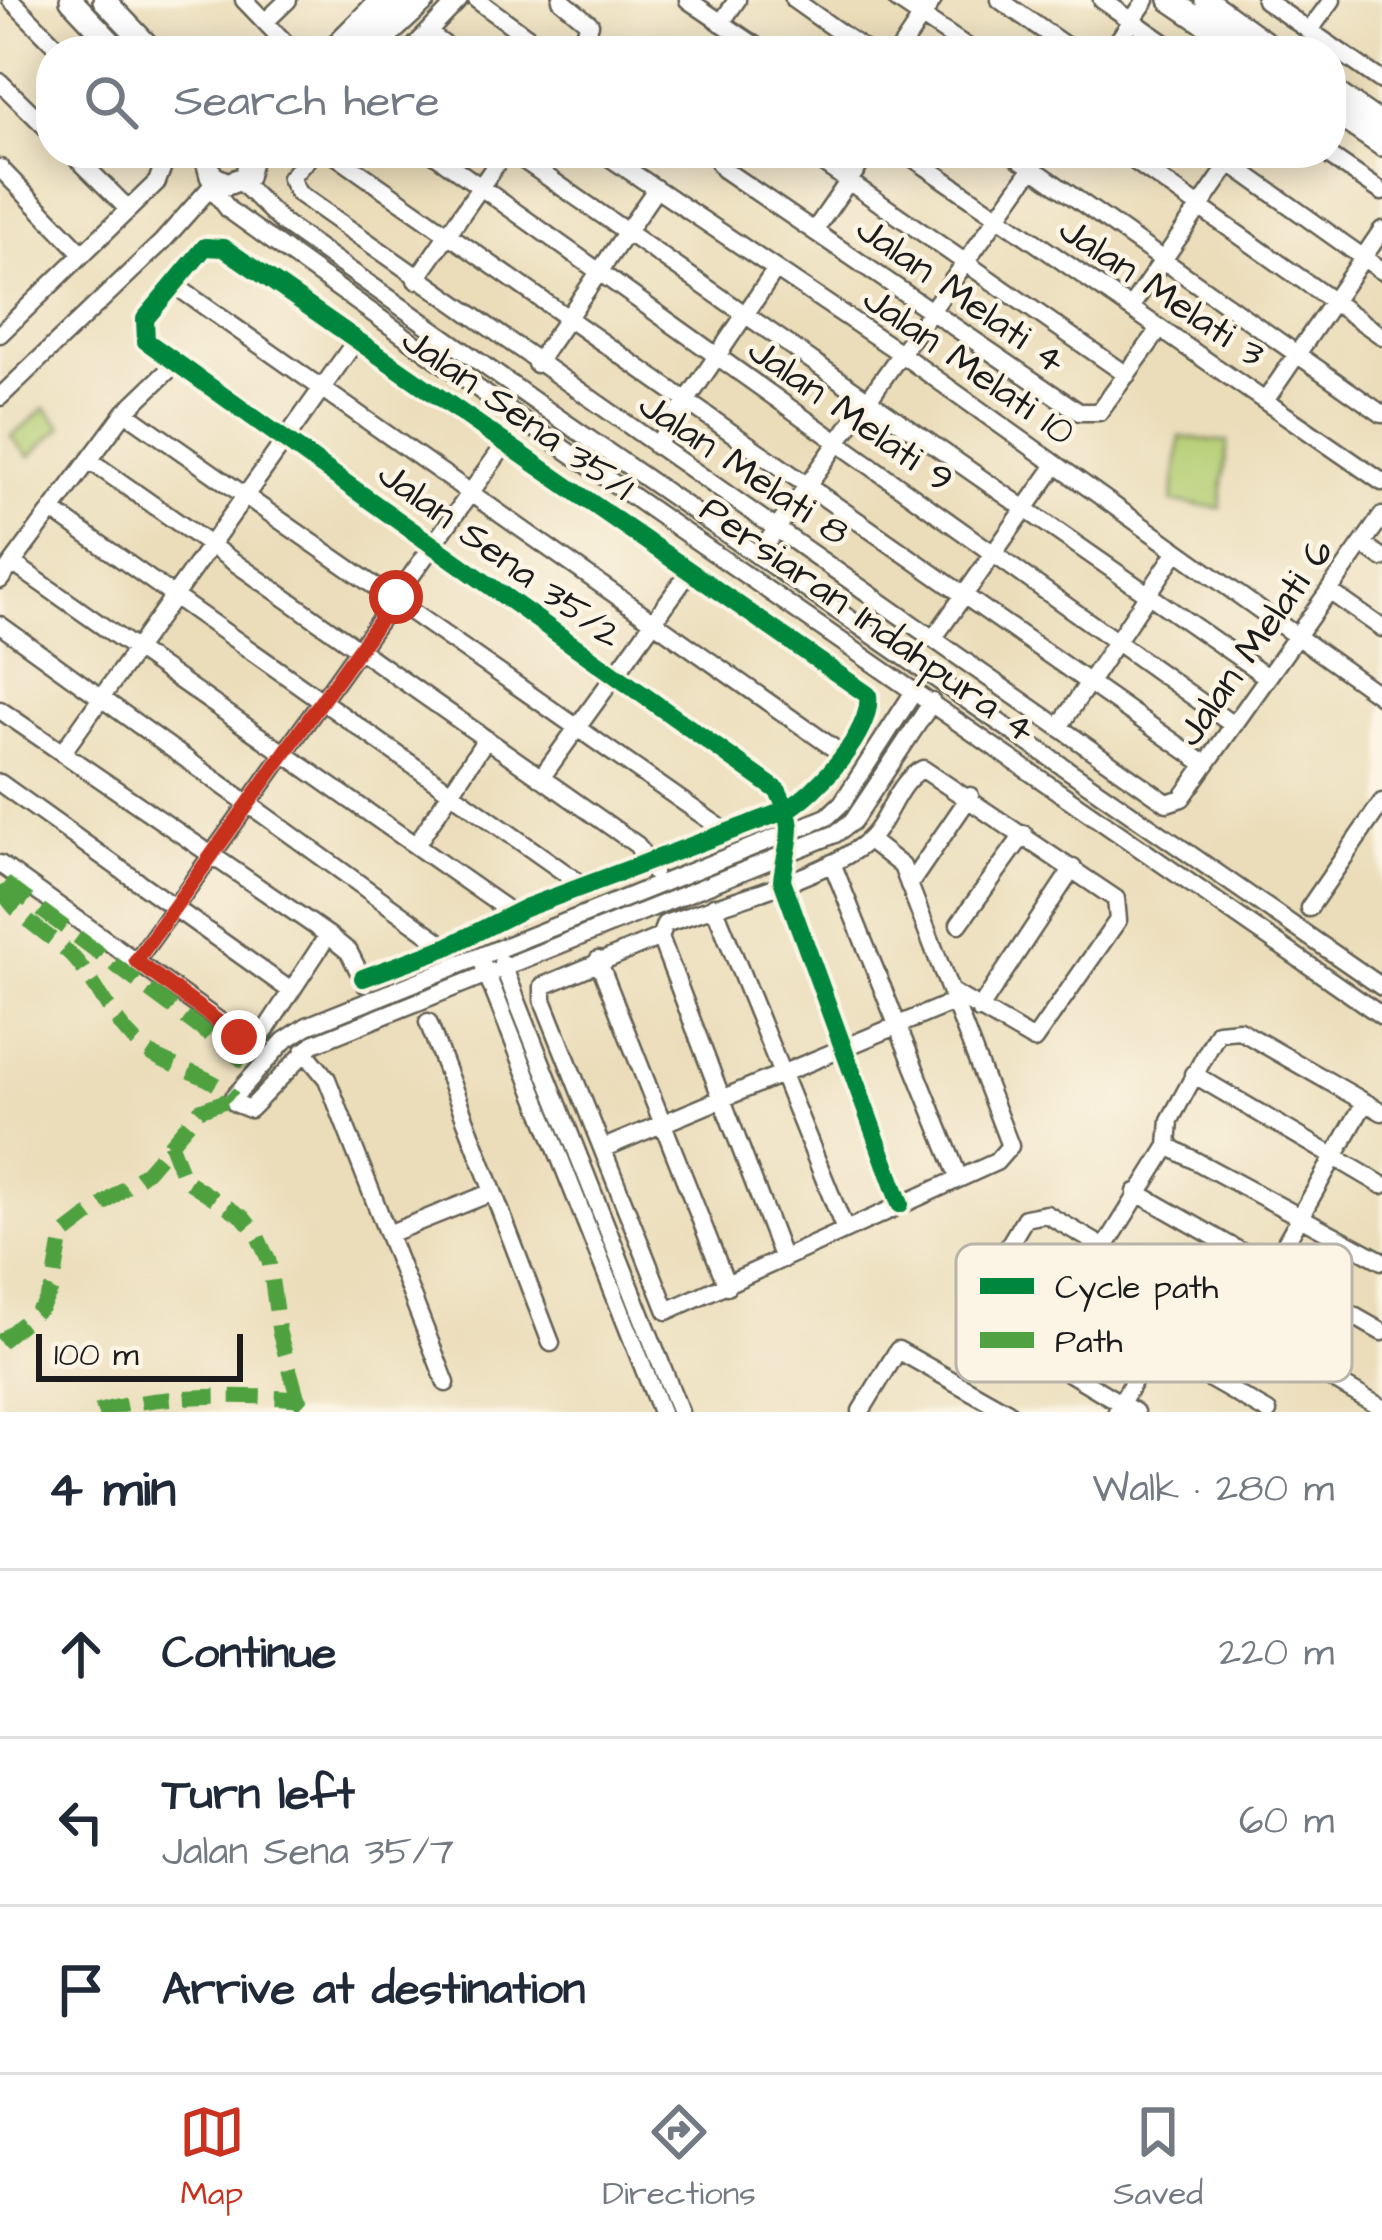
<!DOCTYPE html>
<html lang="en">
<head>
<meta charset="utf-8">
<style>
	body { margin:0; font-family:"Architects Daughter",sans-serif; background:#f2f2f3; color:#1f2937 }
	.scale { position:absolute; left:36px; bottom:30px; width:207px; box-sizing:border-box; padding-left:12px; border:6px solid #1c1c1c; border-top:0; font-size:33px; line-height:42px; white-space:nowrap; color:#1c1c1c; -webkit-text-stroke:9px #fcf5e5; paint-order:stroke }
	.stop { position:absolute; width:36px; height:36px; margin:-27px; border:9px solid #c8321e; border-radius:50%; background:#fff }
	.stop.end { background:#c8321e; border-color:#fff; box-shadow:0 3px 12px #0008 }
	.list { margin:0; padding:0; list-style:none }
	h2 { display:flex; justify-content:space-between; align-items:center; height:156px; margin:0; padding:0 48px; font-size:51px }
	h2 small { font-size:39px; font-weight:400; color:#747a83 }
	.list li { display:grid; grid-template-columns:78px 1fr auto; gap:36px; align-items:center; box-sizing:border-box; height:168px; padding:0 48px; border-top:3px solid #e0e1e3 }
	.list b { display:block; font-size:45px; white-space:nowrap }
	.list p { margin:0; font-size:39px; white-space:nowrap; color:#747a83 }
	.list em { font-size:39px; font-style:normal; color:#747a83 }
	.icon { flex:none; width:66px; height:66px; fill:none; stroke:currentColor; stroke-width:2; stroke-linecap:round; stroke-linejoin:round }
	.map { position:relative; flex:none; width:1382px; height:1412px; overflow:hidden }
	.search { position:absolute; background:#fff; box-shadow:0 6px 30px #0003; left:36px; right:36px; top:36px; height:132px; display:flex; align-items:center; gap:30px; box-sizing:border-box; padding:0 42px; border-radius:48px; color:#747a83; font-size:45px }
	.sheet { height:660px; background:#fff }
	nav { display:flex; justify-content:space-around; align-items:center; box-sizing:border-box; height:168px; border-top:3px solid #e0e1e3; background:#fff; font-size:33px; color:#747a83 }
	nav a { display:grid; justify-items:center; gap:6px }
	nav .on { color:#c8321e }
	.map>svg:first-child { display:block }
</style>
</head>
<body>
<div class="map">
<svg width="1382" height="1412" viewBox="0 0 1382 1412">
	<rect width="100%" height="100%" fill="#fcf5e5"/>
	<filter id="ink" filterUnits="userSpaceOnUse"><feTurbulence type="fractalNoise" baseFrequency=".00833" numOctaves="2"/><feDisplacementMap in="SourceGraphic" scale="24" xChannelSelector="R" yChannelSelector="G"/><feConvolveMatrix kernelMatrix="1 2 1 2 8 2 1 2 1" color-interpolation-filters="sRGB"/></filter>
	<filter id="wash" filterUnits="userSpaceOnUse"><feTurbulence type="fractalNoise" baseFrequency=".004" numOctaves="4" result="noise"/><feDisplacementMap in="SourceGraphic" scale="48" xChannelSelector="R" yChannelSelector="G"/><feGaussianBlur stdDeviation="2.7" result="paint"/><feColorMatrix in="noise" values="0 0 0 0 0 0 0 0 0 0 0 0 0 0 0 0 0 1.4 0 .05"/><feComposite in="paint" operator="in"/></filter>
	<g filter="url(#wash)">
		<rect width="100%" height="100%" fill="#ebddba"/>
		<path fill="#b4ce73" stroke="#687548" stroke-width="3" d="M45 408 62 427 29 457 11 437Z
			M1180 437 1228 442 1220 508 1172 502Z"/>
	</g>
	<g filter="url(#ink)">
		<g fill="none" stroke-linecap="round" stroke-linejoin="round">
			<defs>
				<path id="minor" d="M11 0 61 51
					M244 0 293 51
					M477 0 547 51
					M561 0 590 24 575 51
					M688 0 763 51
					M794 0 866 51
					M897 0 973 51
					M1000 0 1073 51
					M1102 0 1176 51
					M1265 0 1382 81
					M265 22 288 0
					M721 23 737 0
					M1309 31 1332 0
					M428 33 453 51
					M327 51 378 0
					M410 51 459 0
					M899 51 933 0
					M1111 51 1146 0
					M0 82 51 132
					M72 153 128 209
					M313 153 290 178 298 193 1167 803 1182 798 1382 516
					M332 153 1205 764
					M433 153 1233 725
					M513 153 1267 677
					M603 153 890 346 1382 697
					M713 153 723 169 1079 412H1099L1160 329
					M808 153 1127 375
					M906 153 1382 482
					M1011 153 1382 414
					M1123 153 1382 336
					M1216 153 1382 271
					M1325 153 1382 192
					M0 168 83 254
					M217 180 218 196 229 210 505 408 1382 1016
					M240 181 283 223 540 405 1382 987
					M814 231 868 153
					M416 280 504 153
					M173 284 842 754
					M1130 308 1237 153
					M0 334 157 182 163 166 160 153
					M536 364 656 189
					M0 397 162 242 217 180
					M1265 401 1382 230
					M125 412 728 833
					M656 446 776 269
					M89 460 637 845 653 872
					M52 510 585 887
					M1363 544 1382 558
					M758 555 1043 153
					M14 564 516 916
					M0 580 125 412 175 364
					M1329 591 1382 628
					M0 625 447 947
					M933 639 1056 465
					M915 690 842 803 827 817 307 1026 284 1041 233 1098 235 1103 250 1109 313 1044 835 834 853 821 932 702
					M0 710 328 935 349 952 365 984
					M1059 727 1177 551
					M62 753 357 339
					M541 778 690 571
					M0 783 291 991
					M869 840 902 866 1010 1146 996 1162 667 1311 543 1000V986L660 937 665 924C719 904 825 877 866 842 889 823 895 782 923 769L1116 899 1118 920 1034 1040 953 993
					M416 845 486 739
					M832 863 959 1178
					M0 864 247 1041 263 1034 328 935
					M909 885 970 796
					M714 906 845 1230
					M1309 908 1382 802
					M959 924 1024 834
					M660 937 783 1259
					M598 960 727 1286
					M136 961 506 443
					M502 963 680 1412
					M484 967 661 1412
					M363 978 447 947 525 908 787 810C817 792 873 732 868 695L272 281 224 248 205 247 145 319 146 341 778 791C799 832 787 838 782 880L900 1204
					M979 1010 1073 868
					M428 1022 551 1343
					M304 1051 327 1079 446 1383
					M1193 1074 1382 1185
					M1168 1146 1382 1261
					M604 1148 956 1001
					M1136 1192 1382 1332
					M388 1234 493 1192
					M1105 1247 1168 1146 1170 1120 1218 1032 1239 1030 1382 1112
					M1001 1259 1268 1412
					M1239 1325 1365 1102
					M861 1411 898 1350 1008 1412
					M1117 1411 1182 1292
					M1135 1412 978 1318 977 1299 1025 1218 1046 1214 1382 1408"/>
				<path id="major" d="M71 0 119 51
					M104 0 153 51
					M1170 0 1245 51
					M1206 0 1277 51
					M346 51 401 0
					M370 51 425 0
					M1331 89 1382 125
					M1331 110 1382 145
					M205 153 211 176 227 184 246 177 252 153"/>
			</defs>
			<use href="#minor" stroke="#646053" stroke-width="21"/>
			<use href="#major" stroke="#646053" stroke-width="26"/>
			<use href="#minor" stroke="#fff" stroke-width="16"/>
			<use href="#major" stroke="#fff" stroke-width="21"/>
			<path stroke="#4fa141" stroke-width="15" stroke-dasharray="30 15" stroke-linecap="butt" d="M5 883 257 1071
				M0 886C15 919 50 933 74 958 99 986 113 1025 143 1048 172 1071 207 1070 233 1098
				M170 1143 184 1179 243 1217 256 1233 269 1261 279 1332 298 1399
				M0 1342 42 1307 53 1287 62 1236 147 1171 200 1110 233 1098
				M97 1412C154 1394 239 1394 298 1399L312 1412"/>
			<defs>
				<path id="cycleway" d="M363 978 447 947 525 908 787 810C817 792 873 732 868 695L272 281 224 248 205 247 145 319 146 341 778 791C799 832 787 838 782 880L900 1204"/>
			</defs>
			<use href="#cycleway" stroke="#fcf5e5" stroke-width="26"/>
			<use href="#cycleway" stroke="#00873e" stroke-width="18"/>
		</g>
	</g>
	<g fill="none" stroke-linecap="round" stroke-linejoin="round" filter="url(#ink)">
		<path stroke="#c8321e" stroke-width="15" d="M239 1037 136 961 396 597"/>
	</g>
	<g text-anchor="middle" stroke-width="9" stroke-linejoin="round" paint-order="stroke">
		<g font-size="39" fill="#1c1c1c" stroke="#fcf5e5">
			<text transform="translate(1163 290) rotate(34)" y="14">Jalan Melati 3</text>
			<text transform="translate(962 293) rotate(35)" y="14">Jalan Melati 4</text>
			<text transform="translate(970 364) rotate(35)" y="14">Jalan Melati 10</text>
			<text transform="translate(519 412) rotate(35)" y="14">Jalan Sena 35/1</text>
			<text transform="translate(852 413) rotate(35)" y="14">Jalan Melati 9</text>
			<text transform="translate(745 467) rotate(34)" y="14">Jalan Melati 8</text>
			<text transform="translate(501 553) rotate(36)" y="14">Jalan Sena 35/2</text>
			<text transform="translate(869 618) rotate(35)" y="14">Persiaran Indahpura 4</text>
			<text transform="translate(1253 641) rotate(-55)" y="14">Jalan Melati 6</text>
		</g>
	</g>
	<rect x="956" y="1244" width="396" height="138" rx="18" fill="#fcf5e5" stroke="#b9b4a9" stroke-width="3"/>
	<rect x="980" y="1278" width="54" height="16" fill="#00873e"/>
	<rect x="980" y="1332" width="54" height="16" fill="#4fa141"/>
	<g font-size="33" fill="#1c1c1c">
		<text x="1055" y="1298">Cycle path</text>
		<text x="1055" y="1352">Path</text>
	</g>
</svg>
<div class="scale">100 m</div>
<div class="stop" style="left:396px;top:597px"></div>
<div class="stop end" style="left:239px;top:1037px"></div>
<div class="search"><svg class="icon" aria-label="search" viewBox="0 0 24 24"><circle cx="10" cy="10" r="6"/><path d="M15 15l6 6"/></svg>Search here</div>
</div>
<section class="sheet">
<h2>4 min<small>Walk · 280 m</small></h2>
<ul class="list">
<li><svg class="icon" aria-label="ahead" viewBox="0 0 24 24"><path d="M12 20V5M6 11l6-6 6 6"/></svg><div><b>Continue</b></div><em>220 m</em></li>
<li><svg class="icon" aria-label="left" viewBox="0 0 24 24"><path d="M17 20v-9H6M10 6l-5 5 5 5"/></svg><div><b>Turn left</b><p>Jalan Sena 35/7</p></div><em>60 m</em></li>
<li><svg class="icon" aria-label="arrive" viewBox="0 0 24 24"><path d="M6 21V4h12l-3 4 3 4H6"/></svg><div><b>Arrive at destination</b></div></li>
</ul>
</section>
<nav>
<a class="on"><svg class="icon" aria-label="map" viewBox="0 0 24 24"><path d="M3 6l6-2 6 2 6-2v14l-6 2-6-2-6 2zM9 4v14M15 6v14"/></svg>Map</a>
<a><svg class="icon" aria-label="directions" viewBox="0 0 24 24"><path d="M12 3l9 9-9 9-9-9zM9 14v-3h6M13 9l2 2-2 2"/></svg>Directions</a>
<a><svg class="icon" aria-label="saved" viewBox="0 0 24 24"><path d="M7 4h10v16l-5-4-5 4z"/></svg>Saved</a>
</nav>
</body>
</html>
